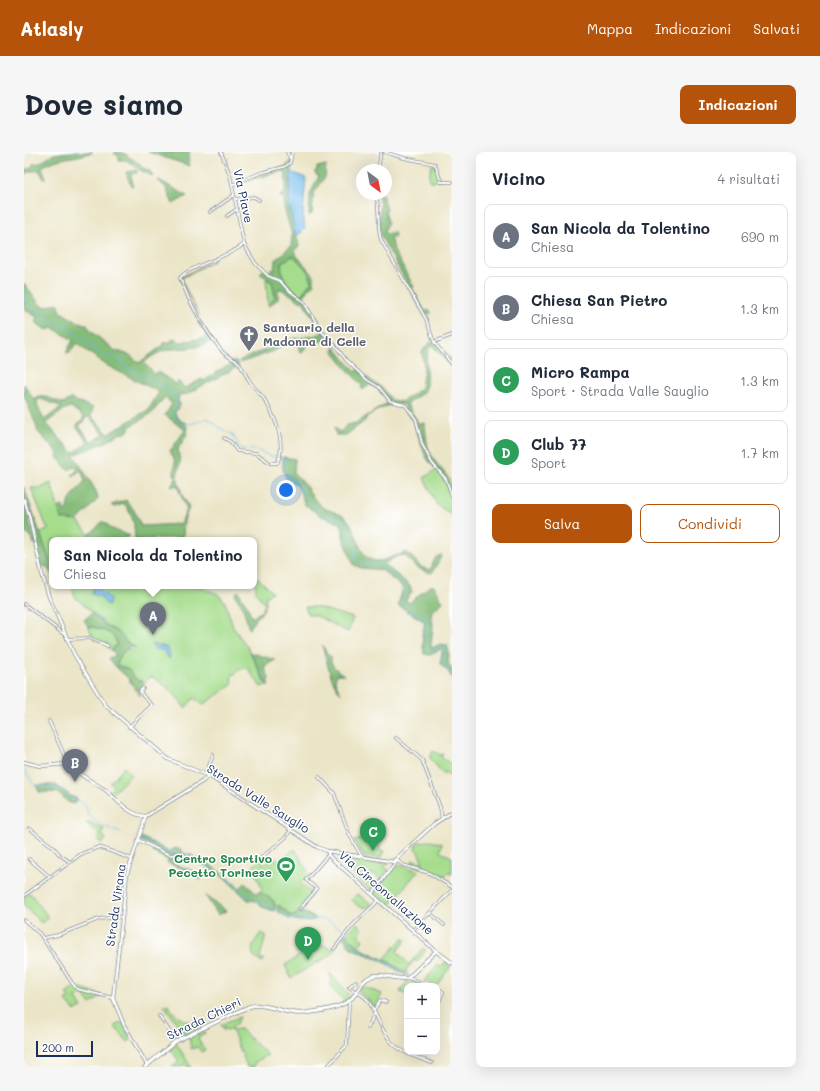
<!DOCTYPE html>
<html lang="it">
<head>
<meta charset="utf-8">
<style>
	body { margin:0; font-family:Mali,sans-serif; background:#f6f6f7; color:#1f2937 }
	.controls { position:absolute; right:12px; bottom:12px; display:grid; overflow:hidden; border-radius:8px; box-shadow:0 4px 16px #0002 }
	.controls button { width:36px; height:36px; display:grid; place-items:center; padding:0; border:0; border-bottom:1px solid #e0e1e3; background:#fff; color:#1f2937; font:20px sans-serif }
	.compass { position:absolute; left:332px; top:12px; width:36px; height:36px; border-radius:50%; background:#fff; box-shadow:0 4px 16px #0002; rotate:148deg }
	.scale { position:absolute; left:12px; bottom:10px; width:57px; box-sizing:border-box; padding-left:4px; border:2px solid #1b2f5e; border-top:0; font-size:11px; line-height:14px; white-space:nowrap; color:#1b2f5e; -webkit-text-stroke:3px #fff; paint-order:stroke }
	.you { position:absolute; left:262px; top:338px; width:14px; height:14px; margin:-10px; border:3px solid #fff; border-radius:50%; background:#1a73e8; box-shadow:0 0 0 6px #1a73e833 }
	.badge { display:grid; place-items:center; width:26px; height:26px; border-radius:50%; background:#b45309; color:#fff; font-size:13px; font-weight:700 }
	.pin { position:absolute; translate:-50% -33px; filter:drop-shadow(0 1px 2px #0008) }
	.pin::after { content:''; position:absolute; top:21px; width:14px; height:12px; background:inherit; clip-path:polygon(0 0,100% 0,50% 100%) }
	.popup { position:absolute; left:25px; top:385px; width:208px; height:52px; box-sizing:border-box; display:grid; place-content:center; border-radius:8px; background:#fff; filter:drop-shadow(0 1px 3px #0005); font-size:13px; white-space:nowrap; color:#747a83 }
	.popup b { font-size:15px; color:#1f2937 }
	.popup::after { content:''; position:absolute; left:50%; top:100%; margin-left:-8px; border:8px solid transparent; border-top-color:#fff }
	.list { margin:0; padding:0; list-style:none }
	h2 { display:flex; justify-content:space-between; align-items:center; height:52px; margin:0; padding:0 16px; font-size:17px }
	h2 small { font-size:13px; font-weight:400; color:#747a83 }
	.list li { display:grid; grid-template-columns:26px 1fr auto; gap:12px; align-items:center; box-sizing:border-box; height:64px; margin:0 8px 8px; padding:0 8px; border:1px solid #e0e1e3; border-radius:8px }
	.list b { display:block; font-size:15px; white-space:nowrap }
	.list p { margin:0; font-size:13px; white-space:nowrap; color:#747a83 }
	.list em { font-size:13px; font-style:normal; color:#747a83 }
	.actions { display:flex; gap:8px; padding:12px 16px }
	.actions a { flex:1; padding:9px 0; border:1px solid #b45309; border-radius:8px; text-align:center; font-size:14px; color:#b45309 }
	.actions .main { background:#b45309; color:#fff }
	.map { position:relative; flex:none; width:428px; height:915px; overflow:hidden; border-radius:8px }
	header { display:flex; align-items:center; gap:24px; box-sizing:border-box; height:56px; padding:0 20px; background:#b45309; color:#fff }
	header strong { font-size:19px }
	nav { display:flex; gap:22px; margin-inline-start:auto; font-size:14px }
	.intro { display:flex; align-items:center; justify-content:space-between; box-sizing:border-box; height:96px; padding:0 24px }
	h1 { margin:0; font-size:28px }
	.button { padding:10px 18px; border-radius:8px; background:#b45309; color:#fff; font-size:14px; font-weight:700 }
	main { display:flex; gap:24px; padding:0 24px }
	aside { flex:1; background:#fff; border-radius:8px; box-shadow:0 4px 16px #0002 }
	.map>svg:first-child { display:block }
</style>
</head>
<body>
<header>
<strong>Atlasly</strong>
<nav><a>Mappa</a><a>Indicazioni</a><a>Salvati</a></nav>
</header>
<div class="intro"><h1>Dove siamo</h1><a class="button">Indicazioni</a></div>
<main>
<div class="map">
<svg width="428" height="915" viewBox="0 0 428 915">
	<rect width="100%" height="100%" fill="#fff"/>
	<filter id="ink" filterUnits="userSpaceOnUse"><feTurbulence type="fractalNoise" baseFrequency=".025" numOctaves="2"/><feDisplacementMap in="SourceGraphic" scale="8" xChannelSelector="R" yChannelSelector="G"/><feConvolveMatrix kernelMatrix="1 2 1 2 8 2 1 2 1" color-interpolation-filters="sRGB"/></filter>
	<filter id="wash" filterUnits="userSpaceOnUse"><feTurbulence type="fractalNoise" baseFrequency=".012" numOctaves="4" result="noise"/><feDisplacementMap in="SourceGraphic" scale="16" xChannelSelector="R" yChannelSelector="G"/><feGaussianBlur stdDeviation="0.9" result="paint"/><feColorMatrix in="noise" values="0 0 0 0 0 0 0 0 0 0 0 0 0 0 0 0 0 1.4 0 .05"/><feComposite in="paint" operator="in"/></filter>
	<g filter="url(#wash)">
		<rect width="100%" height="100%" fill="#ebe5c7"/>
		<path fill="#a6dd8d" stroke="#608676" d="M408 13H411L416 28 407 30 405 24Z
			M269 104 282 116 288 129 276 144C266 136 255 125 258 110Z
			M242 127 248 130 251 145 244 152Z
			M413 317C425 331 428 344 428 363L413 353 400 326Z
			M27 331 35 358 47 369 53 368 67 385 77 388H28V415L16 381 24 378 7 336H17Z
			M230 425 234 426 248 440 242 445 241 452 232 440V433L230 431Z
			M47 434H180L183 438 194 442 201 450 209 475 224 496 242 533 237 535 223 515 216 517 207 525 209 532 179 553 170 546 161 556 148 539 127 524 119 532 117 529H115L110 525 105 518 93 513 95 504 103 497 107 499 112 497C92 481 72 464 53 447 50 445 50 438 47 434Z
			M281 455H293L329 466 324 480 293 464 284 462Z
			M64 474C76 477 89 479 93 492L89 495 88 499 84 495V492L70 487Z
			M409 599 416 603 419 602 417 605 428 613V625L421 620 419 622 406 606Z
			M100 615 107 623 88 642 85 640 90 635 86 631Z
			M65 670 80 677 77 681 82 687 78 692 73 687 76 684 62 671Z
			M350 683 353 692H356V699H360L356 706 339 704 337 698H336L330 689Z
			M405 689 418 691 416 700 428 705V722L424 721 421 724 399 715V712L397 716 388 713 389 708 399 711 391 693 395 690Z
			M271 697 286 723 276 730 288 742 271 763 268 764 255 753 252 755 250 749 236 740 238 736 228 714 237 707 239 712 252 706 254 709Z
			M327 705 365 711 360 715 365 718 358 728 348 721 343 728 352 734 355 732 348 740 318 712Z
			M376 713 394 719 365 754 350 741 371 715Z
			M6 741 25 766 17 771 0 753V745Z
			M333 742 348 752C342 759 331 754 328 747Z
			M333 771 339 777 335 783 339 788 334 795 322 782Z
			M237 781 242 783 236 805 240 808 239 810C222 804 228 792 237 781Z
			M379 786 382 788 373 799 385 813 399 796 402 798 393 810 390 808 382 818 383 821 360 807Z
			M293 793H297L310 797 308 802 267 826 261 813Z
			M422 809 427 814 412 834 400 829 413 813 417 815Z
			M306 821 327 845 321 850 308 837Z
			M383 829 397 832 396 834H383V843L376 840Z
			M337 834 358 842 350 857 346 850 335 840Z
			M51 835 79 844 66 852 59 842 52 846 58 856 51 859 42 849 45 846 42 842Z
			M140 853H144C152 866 164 871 179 873L161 883Z
			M216 865 213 872 208 874V877L202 878V875H199L200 879 197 872Z
			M98 870 107 888 104 890 90 874Z
			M178 877 181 882 174 886 181 898 177 900 174 895 167 897 165 884Z
			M216 877 244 903 231 910 230 915H222L223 914 208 878Z
			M152 891 167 915H163L161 912 158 913 159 915H148L155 910 146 896Z"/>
		<path fill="#84bc78" stroke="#50766b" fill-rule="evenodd" d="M45 0H69C52 7 33 4 18 15L22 26 20 27 15 18 4 20 0 23V18L7 16 9 12 16 11 30 2Z
			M89 0H98L116 12 117 15 126 19 129 24 116 18 102 8H95V5Z
			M124 0H166L164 6 166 14Z
			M267 9H269L264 41 265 52 275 94 271 98 273 104 290 124V132L279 145 305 185 298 180 278 148 277 150C271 146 259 136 254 137V147L245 154 244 152 251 145 248 130 236 121 240 117 245 121 247 117 250 119 251 108 267 94 268 83 260 55V44L255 45 261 41 262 20 259 19 217 30C228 26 263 17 267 9ZM269 104 282 117 288 129 277 144C267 135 255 126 258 110Z
			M302 13 301 25 290 41 288 62 285 63 286 42 295 24 291 22V19L293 18V15Z
			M113 18V21L107 22 109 33 107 34 102 20Z
			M134 28H135L163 44 149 52 142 36Z
			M353 42H358L363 58 361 59 364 70 360 80 362 82 370 80 371 85 366 87 370 96 369 97 390 135 388 136 401 159 406 158 407 161 401 164 358 86 355 76 356 51Z
			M192 107 158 126C158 132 172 156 175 164L158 131 157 125Z
			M0 131 16 153 21 155 34 151 37 160 50 168 63 173 67 179 84 193 90 198 106 203 115 211 138 194 139 191 149 189 148 187 157 190 181 186 182 181 174 172V168L184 181 185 186 188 188C166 204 144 187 120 211L131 222 134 220 153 233 154 229 161 236 178 227 180 229 201 215 207 213 208 209 213 210 215 214 163 242 155 243 154 248 156 254 151 260C152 266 156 269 162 271L161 274 164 275 163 282 154 297 156 311 153 324 150 323 151 309 146 299 161 278 141 263 148 252 141 245 128 261 104 276 105 278 100 282 97 281 82 290 50 303 72 339 74 347 53 369 38 367 34 356 39 354 40 359 43 358C42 350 55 336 61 329L57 318 49 324 48 323 54 317 53 314 44 318 33 305 34 301 13 279V275L0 243V232L10 248C19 240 29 249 40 251L47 247 69 256 67 264 84 282 125 257 135 240 82 213 52 191 46 200 42 201 49 188 29 176 22 178 11 170 13 165 0 157ZM14 247H17L38 255 20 268 13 252ZM47 255 59 264V268L52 274 64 290 49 301 22 271 41 257ZM63 265 66 266 80 283 67 290 55 274Z
			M295 182H299L304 189 283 190 281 198 277 200 275 198V190H267L250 199 216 211V208L261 190V188C272 186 284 186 295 182Z
			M411 188 428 208V216L408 193C398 203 405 225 401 239L383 252 395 272 401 271C402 282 402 293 407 302 417 323 428 318 428 346L418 322 406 311 401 303 390 270 381 259V253C365 250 356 257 342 265V268L322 283H312L310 276 316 280 323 273 332 271 365 250 354 237 346 232 339 238 337 236 338 233 321 215 309 198 311 195 323 210 332 219 335 216 337 221 358 236 368 248 378 250 397 236 400 215 398 200 404 192Z
			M259 305 271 307 270 322C283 331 286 345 297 354 305 360 317 360 324 368 338 385 333 419 366 406 371 403 378 403 383 400L397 415 406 418 412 405 418 403 408 421C395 419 389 412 380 403L373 404 360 412 386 434 388 440 382 448 385 451 406 434H410L419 450 407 460 409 473 407 494 408 496 416 492 423 493 425 500 424 511 428 517V526L424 519 416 512 419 496 406 503 400 502 398 483 401 470 374 453 379 436 358 418 337 416 330 413 319 385V376L316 371 297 364 281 353 274 334 262 326 259 318Z
			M153 325 158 343 165 355 160 369 159 385 111 388C110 372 111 369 102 354L100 352 90 355 87 353 102 348 110 358 117 374 156 372 163 358 153 333 147 335Z
			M0 335 28 415V423L23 415 17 414 7 363 0 345Z
			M1 352 11 393 6 384 0 380Z
			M78 370 83 371 86 376 106 384 94 388H68L65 383Z
			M214 439 223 453 228 466 239 458 241 452C240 461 229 468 225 477L219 456 211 443Z
			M68 461 81 473 96 481 103 491 111 495 104 496 95 504 93 513 105 518 110 525 115 529 117 528 119 532 114 538 116 544 104 526 90 513 85 506 92 503 88 499 93 492C89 479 76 477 64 474L60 468Z
			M298 493 304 503 307 505C305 514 314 518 320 523L313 522 311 529 317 542C306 530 303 508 298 493Z
			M228 501 251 508 240 515 245 526 244 534 227 502Z
			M12 633H32L48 645 53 646 50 652 44 650 33 640H15Z
			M116 685C126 688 135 695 145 700L151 696 158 698V701L170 704 146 702 115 688Z
			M130 697 145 703 167 707 166 710 150 705 148 711 169 719 175 724 177 723 176 728 159 717 144 711 143 709H146L128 700Z
			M171 707 180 708 216 736 221 731 232 741 236 740C244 744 254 750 250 759L238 755 233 749 224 748 201 726Z
			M181 743 202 759 194 763Z
			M255 754 267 764 272 763 277 759 293 767C278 772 264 768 252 758Z
			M322 782 334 795 365 810 385 824 384 825 358 809 327 796 319 785Z"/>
		<path fill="#6fb9e8" stroke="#4574a3" d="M267 18 270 21 282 26 279 62 281 77 274 83 271 82 265 52Z
			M73 434 86 447 85 453 81 451 77 445 68 442 70 435Z
			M127 492 142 495 146 502 145 507 139 498 131 497Z"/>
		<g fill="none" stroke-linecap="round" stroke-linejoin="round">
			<path stroke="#6fb9e8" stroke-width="1" d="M0 146 2 150 28 170 40 173 81 204 97 207 100 214 146 238C159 251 147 254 151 264 157 277 173 271 182 266L189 270 197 277 208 282 217 297 231 298 247 304 259 306 261 308 260 318 264 326 276 333 284 350 299 363 317 367 322 373 323 383 331 395 332 407 340 412H354L380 433 383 438 377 450C383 458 391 463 401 463 405 475 401 486 403 498L406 500 415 495 419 497 422 501 417 510 428 522
				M0 617 10 633 33 636 46 646 61 652 64 663 78 674 97 681
				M117 687 129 694
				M132 695 144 701H154
				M159 703 168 705
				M170 707 178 709 186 717 206 728 223 744 250 757
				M253 758 264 767H299L318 776 321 780
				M322 783 332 796 369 814 384 824"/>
		</g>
	</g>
	<g filter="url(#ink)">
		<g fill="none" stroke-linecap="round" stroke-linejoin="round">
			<defs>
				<path id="minor" d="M197 0 206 23 220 92 231 111 244 124 256 129 264 138 279 149 298 180 310 192 322 208 343 228 355 235 366 249 381 253 392 267 398 292 408 311 422 327 428 344
					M263 0 266 6
					M360 0 380 6 411 12 417 30H428
					M354 18 357 0
					M208 33 236 21 260 15 266 11 268 0
					M352 42C356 58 353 73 357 88L402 167 410 190 428 212
					M211 47 230 45 235 48
					M186 60 210 43
					M203 64 213 57
					M410 190 428 183
					M200 286 207 290 213 299 232 301 246 311H253C263 292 251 264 240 247 236 241 229 235 225 228 221 223 218 214 214 210 208 206 201 204 197 198 179 176 166 152 156 126 164 114 206 105 220 92
					M0 452 41 483
					M43 487 66 486 84 494
					M25 569 44 612
					M105 575 128 553 119 544 116 539 119 536
					M372 586 398 608 416 655 418 667
					M182 622 189 603
					M295 625 310 641 326 684 338 705
					M5 676 29 695 36 703 46 710
					M114 688 146 703 155 702 165 707 175 706
					M238 705 261 686 267 678
					M5 707 26 725
					M374 709 379 713 405 721 428 735
					M0 744 57 702 75 695 108 707
					M276 757 293 737 282 728 304 703
					M406 761 420 773
					M0 768 16 782 48 831 53 837 89 846
					M390 777 428 738
					M19 786 34 783 75 767 98 765
					M310 797 328 774 355 748
					M384 826 409 834
					M332 829 325 835C331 840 341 843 345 850 354 864 357 880 369 892 380 902 395 906 408 911
					M413 835 419 840 413 854
					M348 858H350L356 848 362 850
					M135 864 150 886 154 883 156 886
					M344 876 350 862
					M303 915 323 893 325 850"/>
				<path id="tertiary" d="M0 347 5 363 18 422 25 445 50 502 81 553 144 607 187 625 293 695 303 699 370 710
					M0 610 16 614 44 612C55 623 67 629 80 637 92 646 105 664 122 664
					M303 699 306 705 412 799
					M372 707 410 672 428 660
					M372 707 374 709 371 710 370 708Z
					M348 742 372 710
					M123 913 100 873 89 846 103 722 122 664 179 629 184 624"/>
				<path id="secondary" d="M121 915 152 889 224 855C243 849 262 864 281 861 295 859 317 857 328 846 336 838 336 829 348 824 359 820 372 829 384 826L412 799 428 811"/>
			</defs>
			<use href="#minor" stroke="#838a92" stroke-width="3.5"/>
			<use href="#tertiary" stroke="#838a92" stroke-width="4"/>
			<use href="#secondary" stroke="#838a92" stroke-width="4.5"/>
			<use href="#minor" stroke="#fff" stroke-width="2"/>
			<use href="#tertiary" stroke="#fff" stroke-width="2.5"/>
			<use href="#secondary" stroke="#fff" stroke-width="3"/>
		</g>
	</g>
	<defs>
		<symbol id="church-pin" viewBox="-11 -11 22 30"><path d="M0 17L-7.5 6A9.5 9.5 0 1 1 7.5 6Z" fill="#6b7280" stroke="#fff"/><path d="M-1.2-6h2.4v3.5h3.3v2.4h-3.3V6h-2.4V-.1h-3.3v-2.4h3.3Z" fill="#fff"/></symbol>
		<symbol id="stadium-pin" viewBox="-11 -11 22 30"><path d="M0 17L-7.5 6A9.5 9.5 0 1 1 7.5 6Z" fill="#2e9e5b" stroke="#fff"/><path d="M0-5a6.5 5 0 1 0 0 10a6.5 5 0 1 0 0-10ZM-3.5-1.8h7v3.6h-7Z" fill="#fff"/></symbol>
	</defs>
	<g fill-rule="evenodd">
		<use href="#church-pin" x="214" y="172" width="22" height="30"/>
		<use href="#stadium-pin" x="251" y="703" width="22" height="30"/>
	</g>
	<g text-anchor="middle" stroke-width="3" stroke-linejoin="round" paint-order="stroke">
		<g font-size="12" fill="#1b2f5e" stroke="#fff">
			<text transform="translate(219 44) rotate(78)" y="4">Via Piave</text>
			<text transform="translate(234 647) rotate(32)" y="4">Strada Valle Sauglio</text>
			<text transform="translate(362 741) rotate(41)" y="4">Via Circonvallazione</text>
			<text transform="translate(92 753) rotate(-82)" y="4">Strada Virana</text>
			<text transform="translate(180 867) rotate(-26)" y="4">Strada Chieri</text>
		</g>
		<g font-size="12" font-weight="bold" fill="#5b616d" stroke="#fff" text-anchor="start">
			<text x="239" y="180">Santuario della<tspan x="239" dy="14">Madonna di Celle</tspan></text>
		</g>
		<g font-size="12" font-weight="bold" fill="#27864d" stroke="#fff" text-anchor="end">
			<text x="248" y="711">Centro Sportivo<tspan x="248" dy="14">Pecetto Torinese</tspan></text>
		</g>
	</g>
</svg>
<div class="controls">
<button>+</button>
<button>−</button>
</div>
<svg class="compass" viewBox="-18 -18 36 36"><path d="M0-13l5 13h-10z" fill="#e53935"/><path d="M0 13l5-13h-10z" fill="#747a83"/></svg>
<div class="scale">200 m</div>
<div class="you"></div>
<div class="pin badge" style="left:129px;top:483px;background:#6b7280">A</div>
<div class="popup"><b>San Nicola da Tolentino</b>Chiesa</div>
<div class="pin badge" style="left:51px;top:630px;background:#6b7280">B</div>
<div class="pin badge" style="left:349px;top:699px;background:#2e9e5b">C</div>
<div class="pin badge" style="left:284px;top:808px;background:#2e9e5b">D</div>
</div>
<aside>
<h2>Vicino<small>4 risultati</small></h2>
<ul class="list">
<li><span class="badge" style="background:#6b7280">A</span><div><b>San Nicola da Tolentino</b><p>Chiesa</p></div><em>690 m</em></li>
<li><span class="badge" style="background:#6b7280">B</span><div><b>Chiesa San Pietro</b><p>Chiesa</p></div><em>1.3 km</em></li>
<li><span class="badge" style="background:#2e9e5b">C</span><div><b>Micro Rampa</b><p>Sport · Strada Valle Sauglio</p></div><em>1.3 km</em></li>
<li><span class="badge" style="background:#2e9e5b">D</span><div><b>Club 77</b><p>Sport</p></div><em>1.7 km</em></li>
</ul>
<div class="actions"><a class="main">Salva</a><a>Condividi</a></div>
</aside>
</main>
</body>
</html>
